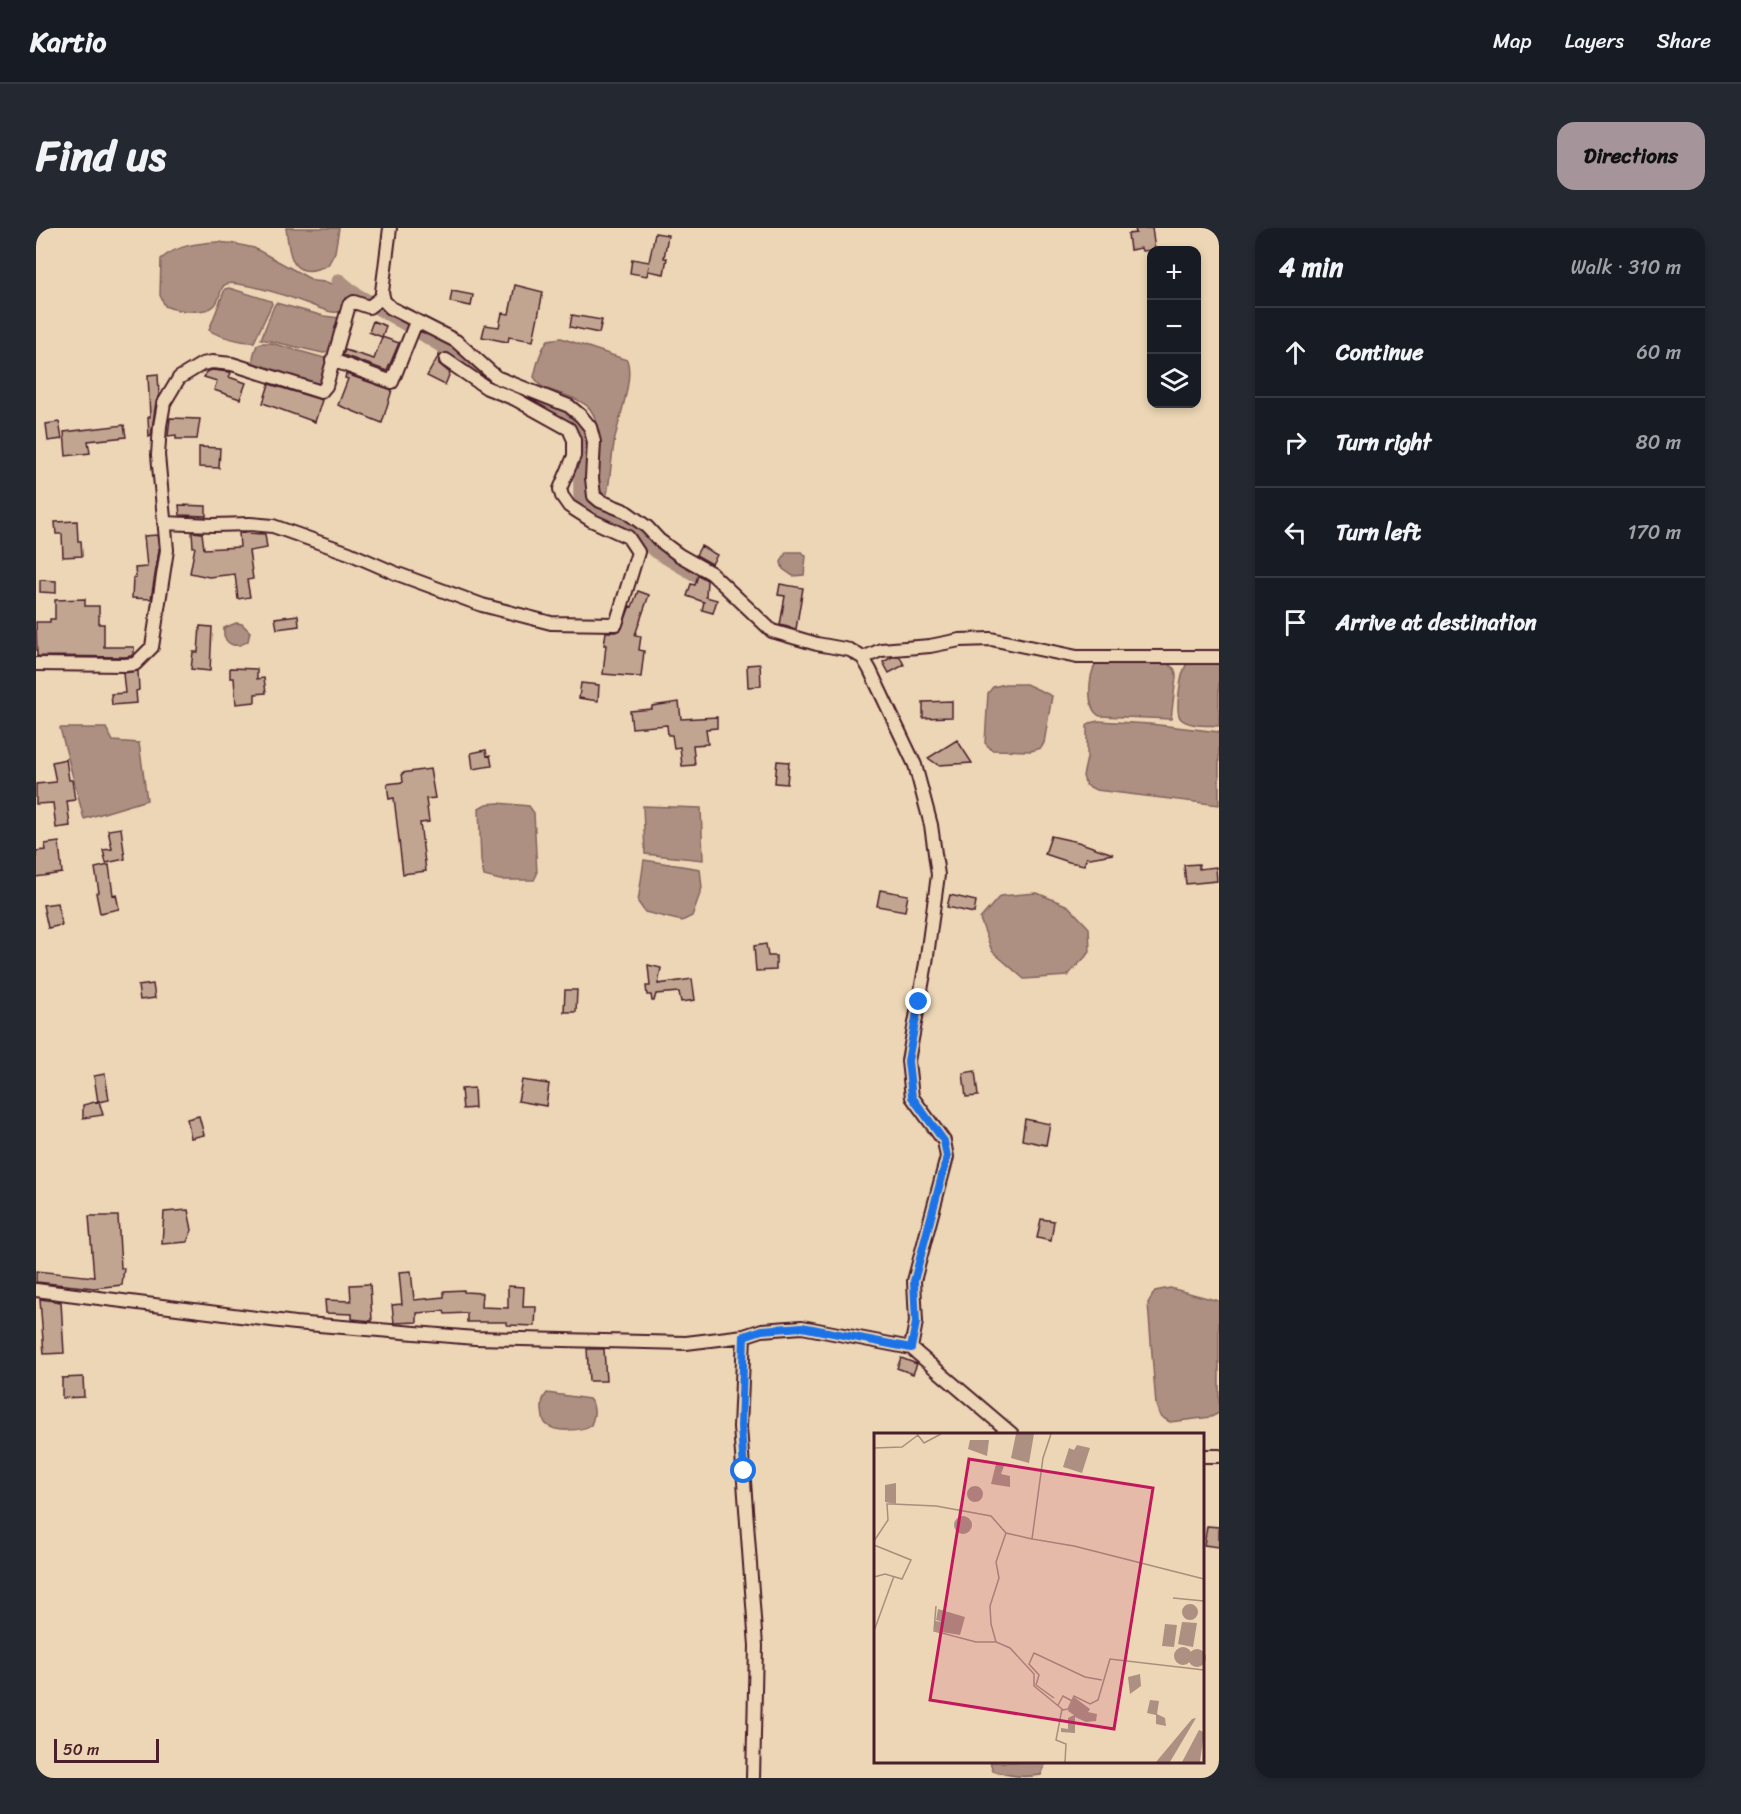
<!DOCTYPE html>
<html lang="en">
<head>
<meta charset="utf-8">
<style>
	body { margin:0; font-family:Sriracha,sans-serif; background:#242831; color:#f1f3f6 }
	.controls { position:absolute; right:18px; top:18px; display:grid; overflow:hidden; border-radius:12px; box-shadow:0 3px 9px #0003 }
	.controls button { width:54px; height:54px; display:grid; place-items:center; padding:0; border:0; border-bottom:2px solid #363941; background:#171b24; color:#f1f3f6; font:30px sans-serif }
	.scale { position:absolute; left:18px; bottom:15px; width:105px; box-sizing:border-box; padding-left:6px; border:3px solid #4a1f2b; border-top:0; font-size:16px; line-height:21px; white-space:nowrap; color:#4a1f2b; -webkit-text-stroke:4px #ecd6b5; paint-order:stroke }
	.stop { position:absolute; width:18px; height:18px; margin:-14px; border:4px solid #1a73e8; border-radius:50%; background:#fff }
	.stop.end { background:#1a73e8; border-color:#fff; box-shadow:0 2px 6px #0008 }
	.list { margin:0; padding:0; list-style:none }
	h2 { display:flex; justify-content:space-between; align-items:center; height:78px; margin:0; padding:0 24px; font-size:26px }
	h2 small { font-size:20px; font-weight:400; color:#9ea1a6 }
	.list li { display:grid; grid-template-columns:39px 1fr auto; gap:18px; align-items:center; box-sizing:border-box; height:90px; padding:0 24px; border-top:2px solid #363941 }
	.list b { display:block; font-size:22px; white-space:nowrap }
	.list em { font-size:20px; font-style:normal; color:#9ea1a6 }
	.icon { flex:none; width:33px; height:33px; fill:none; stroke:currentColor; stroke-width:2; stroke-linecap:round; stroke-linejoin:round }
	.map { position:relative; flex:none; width:1183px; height:1550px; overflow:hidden; border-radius:18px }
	header { display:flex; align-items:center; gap:36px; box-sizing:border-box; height:84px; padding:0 30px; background:#171b24; border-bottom:2px solid #363941 }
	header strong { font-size:28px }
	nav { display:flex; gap:33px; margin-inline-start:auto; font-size:21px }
	.intro { display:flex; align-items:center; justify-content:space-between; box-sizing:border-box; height:144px; padding:0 36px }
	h1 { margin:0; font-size:42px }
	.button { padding:15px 27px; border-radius:18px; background:#a6949b; color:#111; font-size:21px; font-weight:700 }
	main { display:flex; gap:36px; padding:0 36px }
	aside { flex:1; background:#171b24; border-radius:18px; box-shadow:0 3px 9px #0003 }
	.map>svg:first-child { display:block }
</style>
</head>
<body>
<header>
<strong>Kartio</strong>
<nav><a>Map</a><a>Layers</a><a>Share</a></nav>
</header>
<div class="intro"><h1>Find us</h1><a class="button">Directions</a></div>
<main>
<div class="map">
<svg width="1183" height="1550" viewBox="0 0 1183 1550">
	<rect width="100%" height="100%" fill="#ecd6b5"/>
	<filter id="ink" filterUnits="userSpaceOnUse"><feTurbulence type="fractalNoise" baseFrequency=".0167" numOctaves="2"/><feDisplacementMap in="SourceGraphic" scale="12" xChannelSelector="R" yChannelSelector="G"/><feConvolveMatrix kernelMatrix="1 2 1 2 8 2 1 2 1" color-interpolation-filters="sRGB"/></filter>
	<g filter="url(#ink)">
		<path fill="#ad9081" stroke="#85635f" stroke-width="1.5" d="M250 0H303L299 24 292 37C255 54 254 29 250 0Z
			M182 14 200 16 218 20 278 53 290 54 311 61C312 69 310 76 306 83 302 84 300 85 297 84 288 83 279 78 270 75 249 67 225 59 202 56 180 52 188 66 179 77 170 87 140 83 129 78L124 67 125 31C141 17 162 15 182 14Z
			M193 60 235 73 236 76 218 114C208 115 181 108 173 102L189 61Z
			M240 75 288 88 303 90 294 124 287 125 225 111 238 78Z
			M525 110 591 132C598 150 583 190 579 210 575 229 575 248 571 266L567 267C550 245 573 206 554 181 543 168 515 165 504 157 503 156 499 150 498 149 501 136 504 123 512 112Z
			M225 115H235L292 131 285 158 221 140C214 133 218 125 221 117Z
			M750 324H766L770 328 768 347 757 348 747 341 745 334Z
			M200 395 206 396 214 404 212 413C199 422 186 416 188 400Z
			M1072 433 1130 435C1137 439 1140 440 1140 449L1135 491 1064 488C1049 481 1053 447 1060 435Z
			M1157 434H1183V498C1173 497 1154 499 1145 491 1138 485 1145 443 1151 436Z
			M969 456H990L1016 468 1008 515 1005 520 995 523 956 522 949 515 952 465 957 459Z
			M1062 493 1114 496 1183 504V577L1060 562 1050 557 1047 548 1051 530V498L1054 495Z
			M24 500H70L77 513 103 515 111 572 48 591Z
			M462 575 493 578 498 585 501 646 498 652H464L448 648 445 633 443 580 450 576Z
			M607 578 665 580 667 632 609 626Z
			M608 632 664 641 666 660 656 688 646 693 609 684 602 674Z
			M1001 665 1032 678 1053 700 1054 724 1031 748 988 751 956 723 944 691 964 668Z
			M1134 1060 1183 1073V1185L1175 1189 1134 1194 1124 1188 1120 1177 1112 1075 1119 1063Z
			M511 1165 553 1171C560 1179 559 1187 555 1197 546 1203 518 1205 510 1196 506 1192 507 1187 506 1182 506 1174 506 1171 511 1165Z
			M954 1534H1010L1005 1547C987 1550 974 1548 957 1543Z"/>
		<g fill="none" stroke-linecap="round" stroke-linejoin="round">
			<path stroke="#ad9081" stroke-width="15" d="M303 53 320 67 381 102 425 130 445 146 483 164 534 194C552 214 543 243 545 269L552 276 586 294 620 323 661 347"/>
		</g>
		<path fill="#c1a591" stroke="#4a1f2b" stroke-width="1.5" d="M1099 0H1116L1119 22 1106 23 1105 20 1094 22 1092 6 1100 5Z
			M619 5 632 7 628 30H631L628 46 612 43 613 38 611 48 594 45 596 31 613 34Z
			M479 57 507 64 497 113 473 109 472 114 446 109 449 97 463 99 466 85 473 86Z
			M416 63 437 67 435 78 414 74Z
			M536 87 566 92 563 105 534 99Z
			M337 93 350 98 346 109 363 115 351 143 307 127 309 122 338 131 346 109 333 104Z
			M403 127V136L414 145 409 157 391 148Z
			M176 142 193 144 195 145 193 149 210 155 204 171 178 162 181 153 168 149 170 144Z
			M122 146 123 167 120 174 115 208 113 209 112 189H114L112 147Z
			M310 146 356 162 346 195 302 177 312 151 309 150Z
			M233 156 286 172 279 194 227 175Z
			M134 190 164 191 161 211H140V207L132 208Z
			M23 194 26 211 12 213 10 196Z
			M88 197 90 209 52 213 54 225 30 228 28 204Z
			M163 219 184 220 183 240 163 239Z
			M143 277 170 278V288L144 287Z
			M41 293 42 313H45L46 328 27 329 26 306H20L19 294Z
			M156 304 166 305 168 321 204 319 203 305 229 306 231 320 213 323 217 351 211 352 214 369 202 371 199 346 173 349 154 345 159 319H157Z
			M121 307 123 322 115 371 96 370 97 350H100L99 340 111 339 108 308Z
			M665 318 681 327 676 336 660 327Z
			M662 347 671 352 670 369 681 372 677 385 666 382 668 374 651 368 655 356 659 357Z
			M4 352 20 353V365L4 364Z
			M744 356 767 360 760 401 744 397 749 368 742 367Z
			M602 363 613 367 599 407 605 408 603 422 608 423 605 449 567 446 570 417H568L570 404H580L585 402 594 378 596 379Z
			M49 371V378H63V396H68V419H98V425L95 428 89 429 1 428 0 394H14V391H19V372Z
			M262 387 263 398 241 401 239 390Z
			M164 398 176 399 174 443 155 441 157 424H162Z
			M856 429H864L868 437 853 445 847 434Z
			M724 436 725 458 712 459 711 437Z
			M194 440 221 441V451L228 450 230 465 219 466V474L200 476 198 450H194Z
			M102 443 103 462 100 463 101 475 76 477 75 466 89 465 87 445Z
			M545 455 563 457 562 473 543 470Z
			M916 473V489L887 490V474Z
			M643 474 645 491 681 489V500L670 501 672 516 657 517 659 537 646 538 644 519 638 520 636 507H632L631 497 596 500 594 483 616 481V478Z
			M921 512 936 535 902 537 892 530Z
			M450 522 451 528 454 527 456 538 437 541 435 525Z
			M30 531 33 552H36L39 572 31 573 34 598 20 600 17 575 0 576V556L20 554 16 534Z
			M741 533 753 534 751 556 739 555Z
			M394 541 399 570 390 571 393 594 384 595 390 643 367 646 358 570 353 571 351 556 367 554 366 545Z
			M85 600 89 631 70 635 67 622 76 621 72 602Z
			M1015 608 1042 614 1077 626 1054 630 1051 629 1048 637 1033 634 1009 626Z
			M23 614 26 645 0 649V623L10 622 9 616Z
			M1163 636V641L1180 639 1181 653 1150 656 1148 637Z
			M73 637 77 667 80 666 83 681 64 685 60 665 63 664 59 640Z
			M844 662 872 667 869 683 841 678Z
			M914 667 940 673 938 685 911 679Z
			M21 675 26 697 12 700 7 677Z
			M730 716 732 728H740V742L720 743 718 718Z
			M612 737 625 740 622 756 656 751 659 772 645 774 643 764 620 766 618 773H616L615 767H611L610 758H614Z
			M117 756 119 770 104 772 102 758Z
			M529 762H541L540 784H528Z
			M939 843 942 868 930 869 927 845Z
			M69 846 73 872 62 874 58 848Z
			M486 852 513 856 510 878 482 873Z
			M438 860 439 880 427 881 425 861Z
			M63 873 67 887 47 890V877Z
			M163 888 168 907 155 910 151 891Z
			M989 891 1014 896 1010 917 986 912Z
			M152 982 156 1002 151 1014 126 1016 128 984Z
			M53 988H82L85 1040H88L86 1057 58 1060 0 1054V1043L58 1049Z
			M1005 991 1018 993 1015 1013 1001 1010Z
			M375 1043 378 1072 408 1069V1063L428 1062V1064L446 1065 445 1079 472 1080V1058L488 1059 487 1079H500L499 1098 471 1097V1094H431V1085L409 1086 408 1083 381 1085V1094L358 1095 356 1077 366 1076 363 1044Z
			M334 1056 336 1093 316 1091V1086L290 1085 289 1072 315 1073 314 1057Z
			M4 1071 25 1074 28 1125 8 1126Z
			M551 1121H568L570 1153H553Z
			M865 1130 881 1136 877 1146 861 1140Z
			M47 1149 48 1169 26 1170V1150Z
			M1171 1298 1183 1299V1319L1168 1317Z"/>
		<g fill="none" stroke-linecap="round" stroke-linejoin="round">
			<defs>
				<path id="minor" d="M354 0 346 64 348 73 355 80 420 113 460 149 533 178 545 188 554 199 558 214 556 250 558 268 564 273 589 283 611 299 623 312 643 327 675 345 736 403 781 416 814 422 827 430 834 442 879 537 895 597 902 647 890 735 872 833 876 869 908 913 911 929 878 1053 880 1094 875 1120
					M296 132 356 154 380 94
					M128 295 177 297 214 296 237 298 313 325 359 345 446 377 515 395 580 396 602 324 592 309 555 292 533 278 526 268 524 261 538 228V212L533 201 479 171 451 160 410 132
					M827 430 845 422 894 418 924 412 955 411 1041 429H1183
					M0 436 89 437 99 436 116 419 131 322 122 227 124 198 128 175 143 150 166 136 176 134 196 136 285 164 290 158 313 77 318 74 333 79 346 69
					M0 1062 259 1095 439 1110 650 1115 708 1108 704 1199 720 1418 717 1550
					M708 1108 726 1102 766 1099 875 1120 976 1206
					M1166 1228H1183"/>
			</defs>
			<use href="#minor" stroke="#4a1f2b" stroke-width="16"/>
			<use href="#minor" stroke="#ecd6b5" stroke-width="12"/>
		</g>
	</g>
	<g fill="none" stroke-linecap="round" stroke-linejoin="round" filter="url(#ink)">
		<path stroke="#1a73e8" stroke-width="8" d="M708 1243 705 1199 708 1108 726 1102 766 1099 875 1120 880 1095 878 1053 911 929 908 913 876 869 872 833 883 774"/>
	</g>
	<g transform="translate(838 1205)">
		<rect width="330" height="330" fill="#ecd6b5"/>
		<path d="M142 1H160L155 30 137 25ZM96 7H115L113 23 94 16ZM203 12 216 15 208 40 189 34 195 15 200 17ZM122 31 130 33 127 41 136 43V54L117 51ZM22 50V71L11 69V52ZM93 61a8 8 0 1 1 16 0a8 8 0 1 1-16 0ZM80 92a9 9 0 1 1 18 0a9 9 0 1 1-18 0ZM308 179a8 8 0 1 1 16 0a8 8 0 1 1-16 0ZM64 176 91 184 86 202 61 198V188L69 189 62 187ZM308 189 323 190 319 214 304 211ZM291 191 303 192 300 214 288 213ZM300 223a9 9 0 1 1 18 0a9 9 0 1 1-18 0ZM314 225a9 9 0 1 1 18 0a9 9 0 1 1-18 0ZM266 241 267 253 256 261 254 244ZM200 264 216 276 214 279 223 281 222 288 212 289 201 284V300L187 299V295L194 296V285L200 282 194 278ZM276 267 285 268 283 281 291 285 292 293 282 291V282L273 280ZM322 285 296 329H282L318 286ZM325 297 330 299 326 329H308Z" fill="#ad9081"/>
		<path fill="none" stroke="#ab8d7e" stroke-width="1.5" d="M43 1 50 10 67 1M177 1 169 25 158 106 200 113 330 146M0 15 28 14 44 2M132 100 122 129 125 145 116 173 117 191 122 209 136 215 160 241V253L188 276 182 307 192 311 191 329M0 108 14 87 13 71H18L62 73 117 83 132 100 158 106M0 112 37 127 28 146 11 141 0 144M299 165 330 168M62 173 60 198 102 209H122M0 198 20 143M180 265 162 252 165 242 155 231 160 220 211 244 228 247M184 272 189 263 198 268M188 277 194 276 200 263 216 271 224 267 236 226 330 237"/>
		<path fill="#c2185b" fill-opacity="0.15" stroke="#c2185b" stroke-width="3" d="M95 26 279 55 240 296 56 267Z"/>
		<rect width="330" height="330" fill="none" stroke="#4a1f2b" stroke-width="3"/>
	</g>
</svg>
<div class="controls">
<button>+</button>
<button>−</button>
<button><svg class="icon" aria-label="layers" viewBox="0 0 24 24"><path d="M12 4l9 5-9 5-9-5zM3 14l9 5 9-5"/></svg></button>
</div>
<div class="scale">50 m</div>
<div class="stop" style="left:708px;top:1243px"></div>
<div class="stop end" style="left:883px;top:774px"></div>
</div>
<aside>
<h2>4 min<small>Walk · 310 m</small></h2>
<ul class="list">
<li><svg class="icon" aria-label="ahead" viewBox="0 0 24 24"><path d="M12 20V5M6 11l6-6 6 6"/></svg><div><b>Continue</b></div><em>60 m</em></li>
<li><svg class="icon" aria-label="right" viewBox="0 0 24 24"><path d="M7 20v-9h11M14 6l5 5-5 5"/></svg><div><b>Turn right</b></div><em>80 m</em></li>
<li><svg class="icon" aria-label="left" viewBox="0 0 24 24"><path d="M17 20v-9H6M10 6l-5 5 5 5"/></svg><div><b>Turn left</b></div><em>170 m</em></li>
<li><svg class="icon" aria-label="arrive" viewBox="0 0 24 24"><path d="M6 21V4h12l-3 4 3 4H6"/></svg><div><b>Arrive at destination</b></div></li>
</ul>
</aside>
</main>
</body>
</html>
